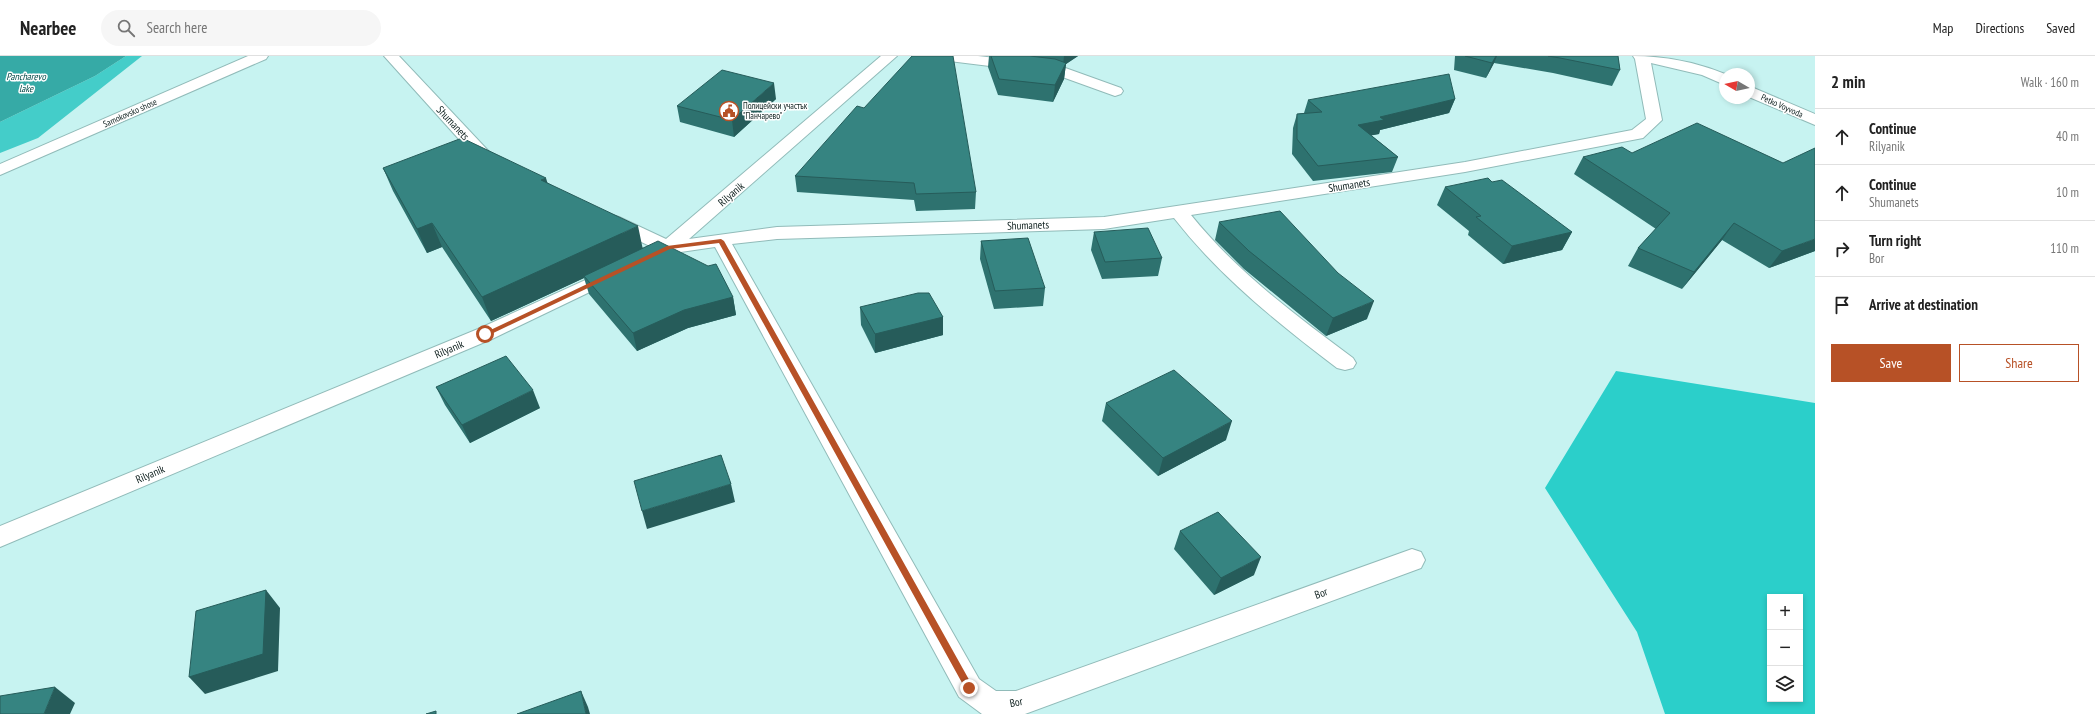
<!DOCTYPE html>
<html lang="en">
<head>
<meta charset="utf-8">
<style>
	body { margin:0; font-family:"PT Sans Narrow",sans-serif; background:#f6f6f6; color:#222 }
	.controls { position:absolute; right:12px; bottom:12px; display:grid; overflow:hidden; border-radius:0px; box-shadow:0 2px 6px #0003 }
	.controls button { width:36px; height:36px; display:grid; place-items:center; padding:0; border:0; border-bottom:1px solid #e0e0e0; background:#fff; color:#222; font:20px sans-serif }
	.compass { position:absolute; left:1719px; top:12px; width:36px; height:36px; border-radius:50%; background:#fff; box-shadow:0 2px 6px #0003; rotate:279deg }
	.stop { position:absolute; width:12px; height:12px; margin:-9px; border:3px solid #b75126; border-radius:50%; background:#fff }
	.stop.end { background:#b75126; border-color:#fff; box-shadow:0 1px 4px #0008 }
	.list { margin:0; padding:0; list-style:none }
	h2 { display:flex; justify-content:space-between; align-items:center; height:52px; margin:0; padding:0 16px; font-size:17px }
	h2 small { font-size:13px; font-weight:400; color:#767676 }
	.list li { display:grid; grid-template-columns:26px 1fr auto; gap:12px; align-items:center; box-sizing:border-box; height:56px; padding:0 16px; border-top:1px solid #e0e0e0 }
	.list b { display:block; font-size:15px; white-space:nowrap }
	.list p { margin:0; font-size:13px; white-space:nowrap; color:#767676 }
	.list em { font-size:13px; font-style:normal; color:#767676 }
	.actions { display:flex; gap:8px; padding:12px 16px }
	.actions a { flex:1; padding:9px 0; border:1px solid #b75126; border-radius:0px; text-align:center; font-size:14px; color:#b75126 }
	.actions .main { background:#b75126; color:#fff }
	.icon { flex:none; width:22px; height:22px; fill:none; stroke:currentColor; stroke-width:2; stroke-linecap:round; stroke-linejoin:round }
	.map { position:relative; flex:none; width:1815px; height:658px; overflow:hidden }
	header { display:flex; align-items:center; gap:24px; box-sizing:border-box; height:56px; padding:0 20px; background:#fff; border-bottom:1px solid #e0e0e0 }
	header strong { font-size:19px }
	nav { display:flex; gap:22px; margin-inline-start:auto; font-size:14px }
	.search { width:280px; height:36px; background:#f6f6f6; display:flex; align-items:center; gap:10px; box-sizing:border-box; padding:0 14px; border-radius:22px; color:#767676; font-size:15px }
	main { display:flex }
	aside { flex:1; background:#fff }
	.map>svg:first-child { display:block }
</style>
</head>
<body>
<header>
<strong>Nearbee</strong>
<div class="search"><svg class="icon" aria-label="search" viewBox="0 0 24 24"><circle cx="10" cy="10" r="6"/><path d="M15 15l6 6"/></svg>Search here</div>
<nav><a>Map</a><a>Directions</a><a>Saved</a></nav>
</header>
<main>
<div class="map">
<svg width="1815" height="658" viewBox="0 0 1815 658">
	<rect width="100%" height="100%" fill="#c7f3f1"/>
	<path fill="#44cdc9" d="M126 0H142L38 82 0 97V66L95 20Z"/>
	<path fill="#2bcfca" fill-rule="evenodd" d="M1616 315 1815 347V658H1665L1637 576 1545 432ZM1770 541H1800V643H1770Z"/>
	<path fill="#36aaa6" d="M0 0H126L95 20 0 66Z"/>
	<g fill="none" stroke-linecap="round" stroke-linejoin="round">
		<defs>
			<path id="minor" d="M384 0H399L496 103 499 107 496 111 490 112 484 111Z
				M881 0H897L689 183 777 171 1104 161 1465 106 1632 74 1646 63 1635 3 1633 0C1664 0 1696 6 1725 18V29L1702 19 1651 7 1662 64 1643 82 1465 116 1191 159C1237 216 1295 259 1353 302L1356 307 1353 312 1345 314 1337 312C1278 267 1220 221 1174 162L1104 173 777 183 732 188 979 623 996 635H1016L1412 493 1421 496 1425 504 1421 512 1025 658H982L959 641 715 191 667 198 605 169 603 165 605 161 612 159 619 161 666 183Z
				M934 0H978L1057 9 1121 32 1123 35 1121 38 1115 40 1054 18 941 4 936 3Z
				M1749 30 1815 58V69L1749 41Z
				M614 211 621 213 624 217 621 221 492 283 0 491V470L478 273Z"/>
			<path id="major" d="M248 0H268L266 3 0 119V108Z"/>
		</defs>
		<use href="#minor" stroke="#91bbb9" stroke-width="2"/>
		<use href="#major" stroke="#91bbb9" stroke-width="2"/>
		<use href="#minor" fill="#fff" fill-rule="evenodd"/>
		<use href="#major" fill="#fff" fill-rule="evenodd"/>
	</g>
	<path fill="#2e726f" d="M989 0H1078L1066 8 1064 23 1053 46 998 39 988 11Z
		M1454 0H1618L1620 14 1612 30 1553 17 1494 7 1486 22 1454 14 1455 0Z
		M776 43 734 81 680 66 677 50Z
		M1455 43 1449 57 1380 74 1379 78 1371 79 1398 101 1392 116 1313 125 1292 98 1293 72 1297 58 1304 57 1308 44Z
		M864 52 976 136 975 153 916 155 914 144 797 136 795 120Z
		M1632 97 1815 195 1769 212 1722 184 1682 233 1628 210 1638 192 1656 173 1574 118 1583 101Z
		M383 112 548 127 643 192 733 241 736 259 688 272 637 295 589 238 584 222 491 265 442 191 427 197 393 135Z
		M1492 126 1572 176 1562 194 1503 208 1468 179 1469 175 1437 149 1445 131Z
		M1219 166 1338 217 1367 263 1326 280 1244 213 1215 184Z
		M1094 176 1162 202 1158 220 1102 223 1091 194Z
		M981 185 1045 232 1043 250 994 253 980 203Z
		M860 251 943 261V279L875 297 861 269Z
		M436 331 540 352 470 387 445 349Z
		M1106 347 1226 384 1158 420 1102 365Z
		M1180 475 1254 519 1214 539 1174 493Z"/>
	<path fill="#265c5a" d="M1064 0H1078L1066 8 1064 23 1053 46 1055 29 1063 10Z
		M1496 0H1497L1494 7 1486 22 1492 7Z
		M774 27 776 43 734 81 732 64Z
		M1455 43 1449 57 1380 74 1379 78 1353 83 1358 69 1380 61Z
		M546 122 553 145 541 124Z
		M432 167 442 191 427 197 417 173Z
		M1734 167 1722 184 1682 233 1694 216Z
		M638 170 643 194 584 220V222L491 265 482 241Z
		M1572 176 1562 194 1503 208 1512 190Z
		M1815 183V195L1769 212 1782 195Z
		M733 241 736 259 688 272 637 295 633 277 684 254Z
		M1374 245 1367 263 1326 280 1333 262Z
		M943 261V279L875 297V278Z
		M533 334 540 352 470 387 462 369Z
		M1232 365 1226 384 1158 420 1163 402Z
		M731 428 735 446 647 473 642 455Z
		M1261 501 1254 519 1214 539 1221 522Z
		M266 534 280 552 278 615 205 638 189 621Z
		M55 631 75 647 70 658H44Z
		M581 635 588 651 590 658H586Z"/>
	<path fill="#368481" stroke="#265c5a" d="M912 0H953L976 136 916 138 914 127 795 120 857 50 864 52Z
		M991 0H1030L1055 3 1066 7 1055 29 999 23Z
		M1465 0H1496L1492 7Z
		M1548 0H1618L1620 14 1560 2Z
		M722 14 774 27 732 64 677 50Z
		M1449 18 1455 43 1380 61 1384 64 1358 69 1398 101 1318 110 1297 83V58L1322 56 1308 44Z
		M1697 67 1783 107 1815 92V183L1782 195 1734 167 1694 216 1638 192 1670 157 1583 101 1622 91 1632 97Z
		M462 82 546 122 541 124 638 170 482 241 432 167 417 173 383 112Z
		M1488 122 1492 126 1502 124 1572 176 1512 190 1476 161 1481 160 1445 131Z
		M1280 155 1338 217 1374 245 1333 262 1249 195 1219 166Z
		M1148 172 1162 202 1105 206 1094 176Z
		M1028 182 1045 232 995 235 981 185Z
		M658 185 708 210 716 208 733 241 684 254 633 277 584 220Z
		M918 237H929L943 261 875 278 860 251Z
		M506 300 533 334 462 369 436 331Z
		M1174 314 1232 365 1163 402 1106 347Z
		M721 399 731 428 642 455 634 425Z
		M1218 456 1261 501 1221 522 1180 475Z
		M266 534 263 598 189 621 196 555Z
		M55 631 44 658H0V640Z
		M581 635 586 658H517Z
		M436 655V658H426Z"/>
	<path fill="#b75126" d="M721 183 724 185 972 629V634H966L719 187 670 193 487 280 482 278 667 190Z"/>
	<defs>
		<symbol id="civic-ring" viewBox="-11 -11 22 22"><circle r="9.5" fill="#fff" stroke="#b75126" stroke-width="1.5"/><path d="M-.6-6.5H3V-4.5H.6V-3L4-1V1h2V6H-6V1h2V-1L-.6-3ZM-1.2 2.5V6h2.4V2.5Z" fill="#b75126"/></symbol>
	</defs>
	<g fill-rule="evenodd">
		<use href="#civic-ring" x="718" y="44" width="22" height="22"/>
	</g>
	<g text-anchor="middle" stroke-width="3" stroke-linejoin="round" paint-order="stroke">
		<g font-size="9" fill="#0f201f" stroke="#fff" text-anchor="start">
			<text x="743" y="53">Полицейски участък<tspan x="743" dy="10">"Панчарево"</tspan></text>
		</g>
		<g font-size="9" fill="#0f201f" stroke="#fff">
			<text transform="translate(1782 50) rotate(24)" y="3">Petko Voyvoda</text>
			<text transform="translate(130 57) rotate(-24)" y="3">Samokovsko shose</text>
		</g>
		<g font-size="10" font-style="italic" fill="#004846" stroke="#fff">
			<text x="26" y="24">Pancharevo<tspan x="26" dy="12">lake</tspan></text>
		</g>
		<g font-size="11" fill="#0f201f" stroke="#fff">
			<text transform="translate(453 67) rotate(47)" y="4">Shumanets</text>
			<text transform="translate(1349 129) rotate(-9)" y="4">Shumanets</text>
			<text transform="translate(731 138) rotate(-41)" y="4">Rilyanik</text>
			<text transform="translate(1028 169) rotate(-2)" y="4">Shumanets</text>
			<text transform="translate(449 293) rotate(-23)" y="4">Rilyanik</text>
			<text transform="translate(150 418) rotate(-23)" y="4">Rilyanik</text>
			<text transform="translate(1321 537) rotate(-20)" y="4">Bor</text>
			<text transform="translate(1016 646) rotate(-11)" y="4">Bor</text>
		</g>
	</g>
</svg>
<div class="controls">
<button>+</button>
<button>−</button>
<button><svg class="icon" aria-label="layers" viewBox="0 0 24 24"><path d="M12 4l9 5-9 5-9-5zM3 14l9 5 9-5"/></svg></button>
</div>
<svg class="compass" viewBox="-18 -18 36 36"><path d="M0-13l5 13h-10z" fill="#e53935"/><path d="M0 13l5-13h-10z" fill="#767676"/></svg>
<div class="stop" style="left:485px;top:278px"></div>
<div class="stop end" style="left:969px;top:632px"></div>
</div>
<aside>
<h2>2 min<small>Walk · 160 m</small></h2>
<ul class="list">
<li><svg class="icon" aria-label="ahead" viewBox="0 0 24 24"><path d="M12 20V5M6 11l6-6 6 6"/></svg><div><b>Continue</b><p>Rilyanik</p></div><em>40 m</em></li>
<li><svg class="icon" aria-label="ahead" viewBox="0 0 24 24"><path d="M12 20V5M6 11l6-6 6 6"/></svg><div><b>Continue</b><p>Shumanets</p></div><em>10 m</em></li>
<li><svg class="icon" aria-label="right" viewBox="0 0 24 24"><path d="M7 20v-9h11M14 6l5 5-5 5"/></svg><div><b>Turn right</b><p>Bor</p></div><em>110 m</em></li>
<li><svg class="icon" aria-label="arrive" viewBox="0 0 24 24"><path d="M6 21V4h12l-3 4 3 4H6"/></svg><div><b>Arrive at destination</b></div></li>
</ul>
<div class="actions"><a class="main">Save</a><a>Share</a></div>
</aside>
</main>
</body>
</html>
